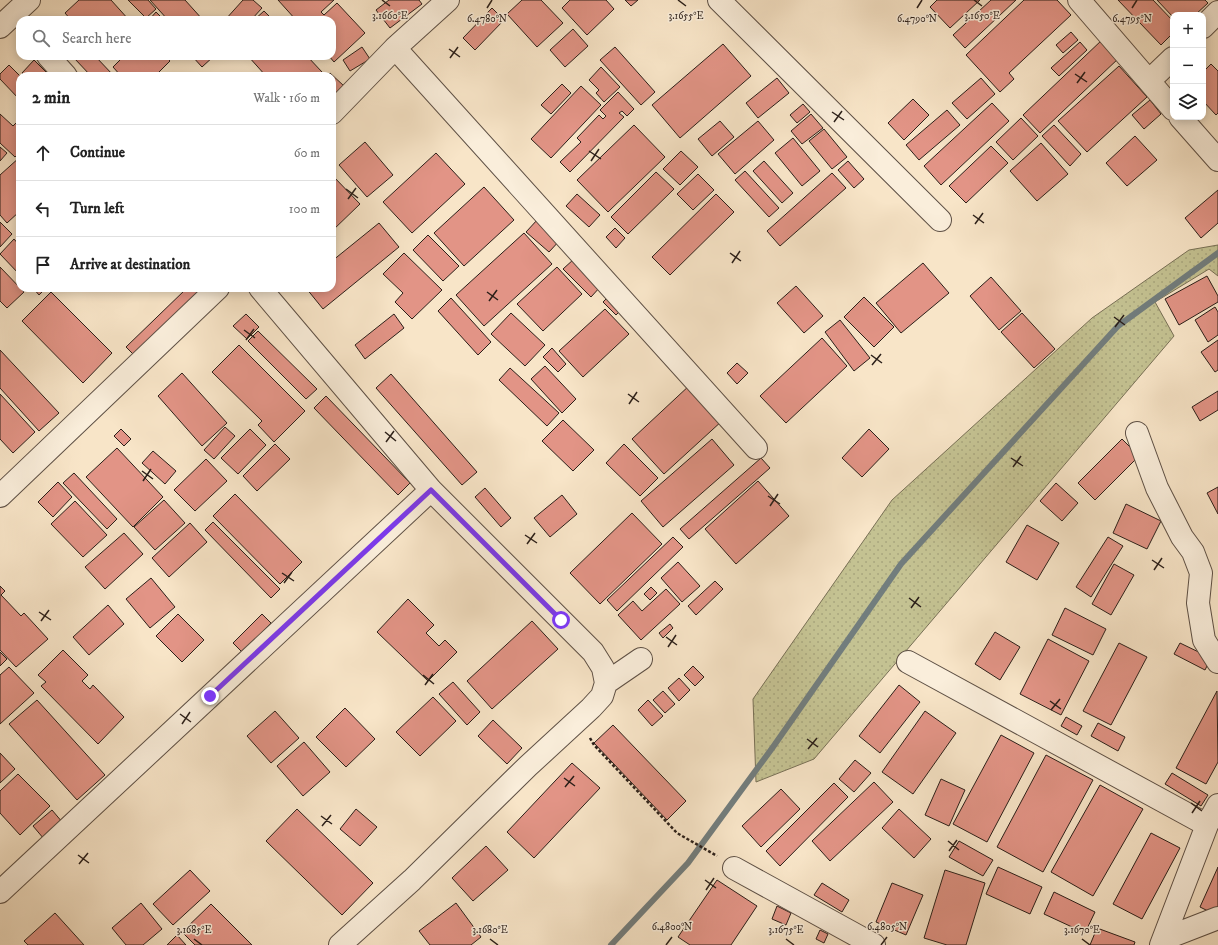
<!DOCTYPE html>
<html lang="en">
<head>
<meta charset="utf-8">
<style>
	body { margin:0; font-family:"IM FELL DW Pica",serif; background:#f2f2f2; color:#222 }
	.controls { position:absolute; right:12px; top:12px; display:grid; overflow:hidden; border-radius:8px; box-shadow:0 2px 10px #0003 }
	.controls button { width:36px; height:36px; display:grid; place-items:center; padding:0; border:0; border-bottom:1px solid #e0e0e0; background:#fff; color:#222; font:20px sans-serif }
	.stop { position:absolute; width:12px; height:12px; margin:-9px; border:3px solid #7c3aed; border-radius:50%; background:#fff }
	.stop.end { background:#7c3aed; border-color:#fff; box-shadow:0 1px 4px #0008 }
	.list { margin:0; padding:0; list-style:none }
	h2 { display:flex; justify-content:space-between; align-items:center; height:52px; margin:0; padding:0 16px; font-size:17px }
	h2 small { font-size:13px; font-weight:400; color:#767676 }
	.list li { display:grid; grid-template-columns:26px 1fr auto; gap:12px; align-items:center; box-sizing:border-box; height:56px; padding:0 16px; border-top:1px solid #e0e0e0 }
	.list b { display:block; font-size:15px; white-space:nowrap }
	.list em { font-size:13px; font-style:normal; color:#767676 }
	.icon { flex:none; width:22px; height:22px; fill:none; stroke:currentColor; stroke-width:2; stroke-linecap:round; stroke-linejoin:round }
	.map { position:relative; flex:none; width:1218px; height:945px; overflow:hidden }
	.search { position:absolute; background:#fff; box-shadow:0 2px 10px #0003; left:16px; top:16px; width:320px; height:44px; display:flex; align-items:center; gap:10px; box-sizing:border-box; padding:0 14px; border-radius:12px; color:#767676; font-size:15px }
	.panel { position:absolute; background:#fff; box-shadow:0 2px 10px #0003; left:16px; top:72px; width:320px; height:220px; border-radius:12px }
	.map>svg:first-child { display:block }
</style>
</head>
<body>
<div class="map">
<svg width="1218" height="945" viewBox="0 0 1218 945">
	<defs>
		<pattern id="grass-dots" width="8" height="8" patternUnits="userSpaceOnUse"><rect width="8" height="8" fill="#c4c292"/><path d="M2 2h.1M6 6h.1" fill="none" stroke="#a9a67d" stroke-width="1.8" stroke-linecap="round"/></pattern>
	</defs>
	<rect width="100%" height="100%" fill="#f8e5c8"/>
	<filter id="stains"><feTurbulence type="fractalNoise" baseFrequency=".005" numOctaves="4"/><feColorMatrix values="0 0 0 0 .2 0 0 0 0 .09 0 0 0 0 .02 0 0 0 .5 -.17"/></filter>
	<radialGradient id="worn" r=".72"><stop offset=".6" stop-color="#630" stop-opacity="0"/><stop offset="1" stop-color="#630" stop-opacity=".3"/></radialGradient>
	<path fill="url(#grass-dots)" stroke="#787056" d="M1218 245V276L1209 269 1155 302 1174 336 814 759 756 782 753 699 892 500 1092 318 1189 250Z"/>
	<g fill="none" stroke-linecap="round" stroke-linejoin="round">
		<path stroke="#727d7d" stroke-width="6" d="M611 945 688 863 773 747 901 564 1118 326 1218 253"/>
	</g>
	<path fill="#e29486" stroke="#2b1f19" d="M79 0H111L129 20H71L65 13Z
		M128 0H148L156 9 146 18Z
		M150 0H185L203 20H168Z
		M243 0H253L262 8 252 19 250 17 247 20H225Z
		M278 0H334L321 12 324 15 337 3 365 33 334 62 329 56H332V20H296Z
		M389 0H419L422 4 390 28 376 10Z
		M522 0H541L563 23 537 47 507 14Z
		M570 0H606L614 9 587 35 562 8Z
		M625 0H638L631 6Z
		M937 0H980L950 28 930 7Z
		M991 0H1016L965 48 953 35Z
		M1024 0H1057L1071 15 1009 73 1014 79 1000 92 966 55Z
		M1118 0H1153L1173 21V33L1161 45Z
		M1157 0H1205L1208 3 1195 15H1173V17Z
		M492 8 504 20 475 50 463 38Z
		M264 11 273 20H254Z
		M156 12 164 20H149Z
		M573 29 588 46 565 67 550 50Z
		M1071 32 1078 40 1063 53 1056 45Z
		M1103 39 1120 57 1040 133 1023 115Z
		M1080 42 1087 50 1059 76 1051 68Z
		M723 44 751 76 680 138 652 105Z
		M362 47 370 59 350 71 343 60Z
		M615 47 655 92 641 105 600 60Z
		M76 56H95L114 76H91L74 58Z
		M124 56H165L170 61 155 76H121L113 67Z
		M192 56H214L202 67Z
		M248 56H307L322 72 318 76H266Z
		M34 60 50 76H25L22 73Z
		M1211 64 1218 71V113L1216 115 1203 101V72Z
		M9 65 20 76V100L0 79V74Z
		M1119 66 1147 97 1087 152 1058 121Z
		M601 67 620 87 604 102 596 93 599 90 589 80Z
		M330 73 344 86 334 96 332 94V76H327Z
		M777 78 789 93 758 118 746 103Z
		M981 78 995 94 967 119 952 103Z
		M562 84 571 93 551 114 541 105Z
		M581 86 601 105 551 158 531 139Z
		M618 92 634 109 627 116 622 111 619 113 624 117 570 172 560 162 581 142 577 138 599 115 603 119 606 116 600 110Z
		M913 99 929 115 904 140 888 123Z
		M1150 100 1161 114 1144 129 1132 115Z
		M992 103 1009 121 941 185 924 166Z
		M803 104 810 112 797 123 790 115Z
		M947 110 960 125 919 160 906 145Z
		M0 114 13 126 20 119V152L15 157 0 143Z
		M811 114 823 128 802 144 791 131Z
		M1021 118 1038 136 1013 160 996 142Z
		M720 121 734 137 712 156 698 139Z
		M758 121 774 140 735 174 718 154Z
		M634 125 665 157 608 212 577 180Z
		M1054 125 1081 154 1070 166 1042 136Z
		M824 129 847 157 832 169 809 141Z
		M1135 136 1157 160 1127 186 1106 163Z
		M793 138 820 171 802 186 775 153Z
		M365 142 393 175 367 197 339 165Z
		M1041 143 1068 174 1037 201 1010 171Z
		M991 146 1008 163 966 203 949 186Z
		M0 147 7 153 0 161Z
		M681 151 698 167 680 185 663 169Z
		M436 153 465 184 412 233 383 202Z
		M20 157V211L7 223 0 215V175Z
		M764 161 793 193 782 203 753 171Z
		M848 161 864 179 854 188 838 170Z
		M745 171 779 208 769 217 735 180Z
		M656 172 674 189 628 234 611 217Z
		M832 173 846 188 780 246 767 231Z
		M698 174 714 190 693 210 677 194Z
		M332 175 360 204 332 231Z
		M484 187 514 220 464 266 434 233Z
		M1218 190V223L1201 238 1185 218Z
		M577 194 600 215 589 227 566 206Z
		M716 194 734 212 670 275 652 257Z
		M538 219 561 239 549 252 526 232Z
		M0 222 12 234 0 247Z
		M379 223 399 247 323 309 306 288H332V261Z
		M615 228 625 238 616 248 606 237Z
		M524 233 552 264 484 326 456 295Z
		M428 235 459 266 443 281 413 250Z
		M14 239 20 246V275L0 254Z
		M404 253 442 290 412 319 395 302 403 293 383 274Z
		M574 259 601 286 591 297 563 269Z
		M923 263 949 293 901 333 876 303Z
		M0 267 24 292 7 308 0 301Z
		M557 267 582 294 543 331 517 304Z
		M1207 276 1218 296V302L1179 325 1165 299Z
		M991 277 1021 311 999 330 970 296Z
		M796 286 823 316 804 333 777 303Z
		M33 288H46L39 295Z
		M187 288H201L206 293 138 359 126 347Z
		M51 292 112 353 83 383 22 321Z
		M612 293 625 306 616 315 603 302Z
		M864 297 894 327 874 347 844 317Z
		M451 298 491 342 478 355 438 311Z
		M1215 307 1218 312V335L1208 342 1195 320Z
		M605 309 629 334 583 377 559 351Z
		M511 313 545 345 525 366 491 334Z
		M1022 313 1055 349 1034 368 1001 332Z
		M246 314 259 327 247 339 233 326Z
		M394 314 404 328 365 359 355 345Z
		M840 320 870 358 854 371 825 332Z
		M258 331 317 389 306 399 248 341Z
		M822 338 847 366 786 423 760 396Z
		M1218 340V370L1215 372 1201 352Z
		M239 345 305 411 274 442 258 425 262 421 212 372Z
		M552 348 566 364 558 372 543 357Z
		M0 350 59 413 39 431 0 388Z
		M737 363 748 373 737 384 727 373Z
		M545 366 576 399 562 413 531 379Z
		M510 368 559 413 547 426 499 380Z
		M182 373 227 423 202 446 158 396Z
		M391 374 477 472 462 485 376 388Z
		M691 384 723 420 664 474 632 439Z
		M1218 391V410L1200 421 1192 407Z
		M0 394 35 432 13 453 0 439Z
		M326 396 410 483 398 495 314 408Z
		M563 420 594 450 573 471 542 441Z
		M225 427 235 436 214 459 204 450Z
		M121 429 131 439 124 446 114 436Z
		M250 429 266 445 238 474 221 458Z
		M869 429 889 449 862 477 842 458Z
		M712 439 734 465 663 527 641 501Z
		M1122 439 1139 456 1095 500 1078 483Z
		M275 444 290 459 257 491 243 476Z
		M624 444 658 478 640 496 606 463Z
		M117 448 163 497 133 527 86 477Z
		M153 451 176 471 165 484 142 463Z
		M761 458 770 468 689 539 680 529Z
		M206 459 227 481 195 511 174 490Z
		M74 473 117 519 107 529 63 483Z
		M758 481 789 516 736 564 705 529Z
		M58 482 72 497 53 517 38 502Z
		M1056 483 1078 503 1062 521 1040 501Z
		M1218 487V514L1207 493Z
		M485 488 511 518 501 527 475 497Z
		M235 494 302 562 280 584 213 516Z
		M562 495 577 514 550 537 534 518Z
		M164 500 185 523 155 550 134 527Z
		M75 501 107 535 83 557 51 524Z
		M1126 504 1161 521 1147 549 1113 533Z
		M632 513 662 544 600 604 570 573Z
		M213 522 280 589 271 598 205 530Z
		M190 523 207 542 169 577 152 558Z
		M1027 525 1059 543 1037 580 1006 562Z
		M124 533 143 554 105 589 85 567Z
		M673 537 683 547 617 611 607 600Z
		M1108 537 1123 546 1091 597 1076 587Z
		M678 562 700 586 682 602 661 578Z
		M1114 564 1134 575 1111 615 1092 604Z
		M151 578 175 607 150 628 126 599Z
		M715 581 723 589 696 615 688 606Z
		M0 586 5 591 1 595 21 616 24 613 48 639 16 667 0 650Z
		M651 587 657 593 650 600 644 594Z
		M666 589 680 604 641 640 618 615 633 601 642 611Z
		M408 599 434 625 426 633 439 646 445 640 457 652 428 681 377 632Z
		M108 605 124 624 89 655 73 637Z
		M1065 608 1106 629 1093 655 1052 635Z
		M178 614 204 640 182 662 156 636Z
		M262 614 271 623 242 652 233 643Z
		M532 621 558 649 492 709 467 681Z
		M670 624 673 628 663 638 659 633Z
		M995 632 1020 647 1000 680 975 664Z
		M1048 639 1089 661 1061 715 1020 694Z
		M1119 643 1147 657 1111 725 1083 711Z
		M1180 643 1211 658 1205 670 1174 654Z
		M63 650 88 675 82 681 90 689 93 685 124 717 98 744 41 686 46 682 38 675Z
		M0 652 7 659 0 666Z
		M693 666 704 677 695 686 684 675Z
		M9 667 34 693 0 724V675Z
		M679 678 690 690 679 701 668 688Z
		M453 682 480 712 467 725 439 694Z
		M899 685 920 702 880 753 859 736Z
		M663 691 675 704 665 713 653 700Z
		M1217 691 1218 762 1206 784 1176 768Z
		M433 697 456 721 420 756 396 732Z
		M37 700 105 775 77 800 9 724Z
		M648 700 663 716 652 726 638 710Z
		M345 708 375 739 346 767 316 737Z
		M275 711 299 738 271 763 247 736Z
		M925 711 956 733 913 794 882 772Z
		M1066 717 1082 726 1077 735 1061 726Z
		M493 720 522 748 507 764 478 736Z
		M1098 723 1125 737 1118 751 1091 736Z
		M613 725 686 801 667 820 594 743Z
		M1001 735 1034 753 987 842 953 824Z
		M304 742 330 772 303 796 277 766Z
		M0 753 15 769 0 783Z
		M1046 755 1093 780 1043 872 997 847Z
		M855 760 871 773 854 792 839 779Z
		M572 763 600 788 534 858 507 832Z
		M1172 773 1208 795 1201 806 1165 784Z
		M18 774 50 806 20 835 0 813V791Z
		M941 779 965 790 949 826 925 815Z
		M874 782 893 802 830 861 812 841Z
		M834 783 848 797 780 866 766 851Z
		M1100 785 1143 809 1093 896 1051 872Z
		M781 789 800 809 761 847 742 826Z
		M297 809 373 883 342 915 266 841Z
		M356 809 377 827 360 846 340 829Z
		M899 809 931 839 914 858 882 828Z
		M52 810 63 823 44 839 33 826Z
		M1151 833 1180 848 1142 919 1113 904Z
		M959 841 993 860 983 876 949 857Z
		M486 846 508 870 473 901 452 878Z
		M998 867 1042 887 1030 914 986 894Z
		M1218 867V916L1200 907Z
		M190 870 210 891 173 925 153 904Z
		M945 870 985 883 966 945H947L924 938Z
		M717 880 757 906 731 945H690L678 937Z
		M822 883 849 900 842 912 814 895Z
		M892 883 923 895 906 935 876 922Z
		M1054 892 1095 912 1085 933 1044 914Z
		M141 903 162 929 143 945H126L112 928Z
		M456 903 481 937 471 945H430L419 931Z
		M211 904 252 945H195L182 932Z
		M777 906 791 913 786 925 772 919Z
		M55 913 84 945H28L24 941Z
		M1097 928 1135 942 1134 945H1090Z
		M820 930 828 934 824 943 816 939Z
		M177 935 186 945H167Z"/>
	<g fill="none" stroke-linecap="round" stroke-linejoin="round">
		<defs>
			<path id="minor" d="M719 0 940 220
				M1079 0 1173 109
				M0 27 29 0
				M1203 27 1218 12
				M395 48 756 448
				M48 56 66 76
				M1149 81 1173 58
				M332 113 395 48 448 0
				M1180 117 1218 160
				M260 288 431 490 593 652 603 668 606 683
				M1137 433 1157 488 1182 537 1193 552 1201 573 1198 603 1204 640 1218 662
				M0 496 218 288
				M908 662 1207 825
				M734 868 874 945
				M0 892 431 490
				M1164 939 1218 918
				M340 945 412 880 528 766 591 708 602 696 606 683 641 659
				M1161 945 1207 825 1218 805"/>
		</defs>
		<use href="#minor" stroke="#5e5045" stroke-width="24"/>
		<path stroke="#2b1f19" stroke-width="2.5" stroke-dasharray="3 2" stroke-linecap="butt" d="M590 738 594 745 677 833 717 856"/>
		<use href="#minor" stroke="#faeedb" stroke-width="22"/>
	</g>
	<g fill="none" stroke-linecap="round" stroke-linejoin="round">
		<path stroke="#7c3aed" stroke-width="5" d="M210 696 431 490 561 620"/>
	</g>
	<path fill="none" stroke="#2b1f19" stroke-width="1.5" d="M382 0 390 6M678 0 686 6M974 0 982 6M487 8 492 0M917 8 922 0M1132 8 1137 0M449 49 460 57M450 58 458 47M1075 74 1087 82M1077 83 1085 72M832 112 844 120M834 122 842 111M589 151 601 159M591 161 599 149M346 189 358 198M348 199 356 188M973 215 984 223M975 224 983 213M730 253 741 261M732 263 740 251M487 292 498 300M489 301 497 290M1114 317 1125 325M1115 327 1124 315M244 330 255 338M246 340 254 329M871 355 882 363M872 365 881 354M628 394 639 402M629 404 637 392M385 432 396 441M386 442 394 431M1011 458 1023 466M1013 467 1021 456M142 471 153 479M143 481 151 469M768 496 780 504M770 506 778 494M525 535 537 543M527 544 535 533M1152 560 1164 568M1154 570 1162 558M282 573 294 581M284 583 292 572M909 598 921 607M911 608 919 597M39 612 51 620M41 621 49 610M666 637 677 645M668 647 676 635M423 675 434 684M425 685 433 674M1050 701 1061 709M1051 710 1060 699M180 714 191 722M182 724 190 712M807 739 818 747M808 749 817 738M564 778 575 786M565 787 574 776M1191 803 1202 811M1192 813 1200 801M321 816 332 824M322 826 331 815M948 841 959 850M949 851 957 840M78 855 89 863M79 864 88 853M705 880 716 888M706 890 714 878M194 939 202 945M490 939 498 945M786 939 794 945M1082 939 1090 945M666 945 672 937M881 945 887 937"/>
	<g font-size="10" text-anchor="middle" fill="#2b1f19" stroke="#faeedb" stroke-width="3" stroke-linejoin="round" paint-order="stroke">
		<text x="390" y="19">3.1660°E</text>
		<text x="686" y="19">3.1655°E</text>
		<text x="982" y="19">3.1650°E</text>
		<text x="487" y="22">6.4780°N</text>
		<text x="917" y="22">6.4790°N</text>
		<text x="1132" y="22">6.4795°N</text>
		<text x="672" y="930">6.4800°N</text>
		<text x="887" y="930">6.4805°N</text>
		<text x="194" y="933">3.1685°E</text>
		<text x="490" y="933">3.1680°E</text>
		<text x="786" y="933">3.1675°E</text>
		<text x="1082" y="933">3.1670°E</text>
	</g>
	<rect width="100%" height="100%" filter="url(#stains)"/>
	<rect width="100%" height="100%" fill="url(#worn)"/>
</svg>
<div class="controls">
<button>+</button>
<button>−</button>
<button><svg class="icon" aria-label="layers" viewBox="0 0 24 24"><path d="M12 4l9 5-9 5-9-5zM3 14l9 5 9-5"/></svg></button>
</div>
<div class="stop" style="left:561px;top:620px"></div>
<div class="stop end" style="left:210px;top:696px"></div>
<div class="search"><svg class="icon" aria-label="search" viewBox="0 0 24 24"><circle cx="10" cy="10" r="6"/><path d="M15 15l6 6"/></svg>Search here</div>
<section class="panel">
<h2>2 min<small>Walk · 160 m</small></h2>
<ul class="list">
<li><svg class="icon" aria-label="ahead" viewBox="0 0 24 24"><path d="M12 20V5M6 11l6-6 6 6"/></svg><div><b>Continue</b></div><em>60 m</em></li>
<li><svg class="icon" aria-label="left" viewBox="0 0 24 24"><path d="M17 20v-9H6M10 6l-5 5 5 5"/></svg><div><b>Turn left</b></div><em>100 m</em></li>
<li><svg class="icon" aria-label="arrive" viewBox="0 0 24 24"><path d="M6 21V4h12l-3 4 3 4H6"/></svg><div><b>Arrive at destination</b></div></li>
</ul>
</section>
</div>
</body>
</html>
